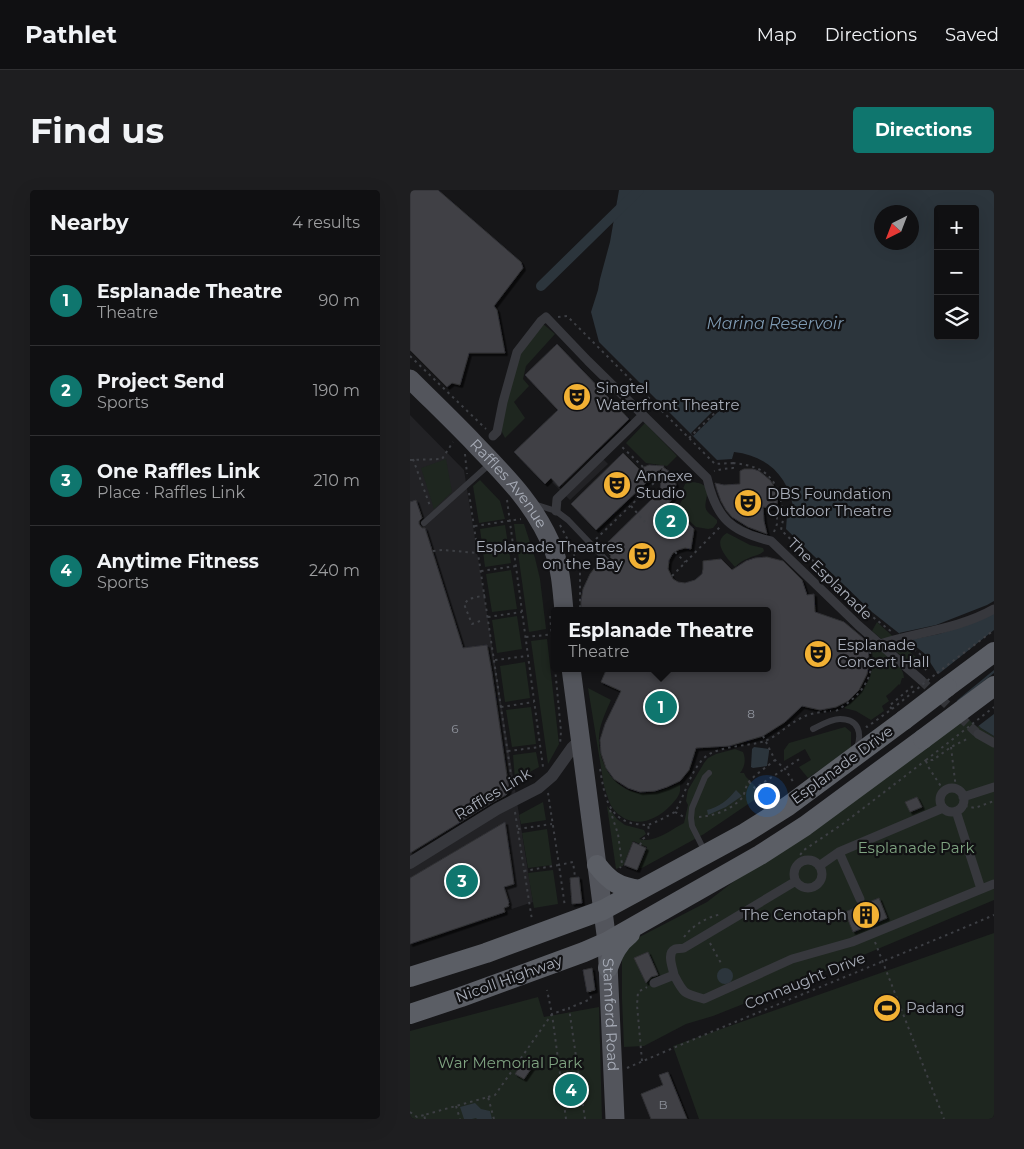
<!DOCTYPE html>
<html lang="en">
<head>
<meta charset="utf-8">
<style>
	body { margin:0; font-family:Montserrat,sans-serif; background:#1e1e20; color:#f1f3f6 }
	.controls { position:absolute; right:15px; top:15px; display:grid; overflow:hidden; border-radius:5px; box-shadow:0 5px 20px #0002 }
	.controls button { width:45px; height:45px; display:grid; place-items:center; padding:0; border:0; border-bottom:1px solid #303032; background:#101012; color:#f1f3f6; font:25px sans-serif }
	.compass { position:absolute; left:464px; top:15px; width:45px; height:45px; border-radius:50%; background:#101012; box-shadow:0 5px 20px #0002; rotate:222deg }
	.you { position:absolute; left:356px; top:605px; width:18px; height:18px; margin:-12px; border:4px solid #fff; border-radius:50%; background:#1a73e8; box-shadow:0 0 0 8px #1a73e833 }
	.badge { display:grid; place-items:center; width:32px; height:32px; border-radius:50%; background:#0f766e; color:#fff; font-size:16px; font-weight:700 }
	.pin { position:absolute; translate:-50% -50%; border:2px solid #fff; box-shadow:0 1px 5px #0006 }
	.popup { position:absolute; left:141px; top:417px; width:220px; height:65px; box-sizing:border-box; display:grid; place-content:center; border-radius:5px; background:#101012; filter:drop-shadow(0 1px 4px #0005); font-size:16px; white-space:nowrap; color:#9c9d9f }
	.popup b { font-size:19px; color:#f1f3f6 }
	.popup::after { content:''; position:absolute; left:50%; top:100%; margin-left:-10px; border:10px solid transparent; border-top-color:#101012 }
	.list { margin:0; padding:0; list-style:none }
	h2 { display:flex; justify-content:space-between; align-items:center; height:65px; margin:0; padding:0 20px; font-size:21px }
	h2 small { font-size:16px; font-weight:400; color:#9c9d9f }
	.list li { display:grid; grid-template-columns:32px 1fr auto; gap:15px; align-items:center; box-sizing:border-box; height:90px; padding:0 20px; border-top:1px solid #303032 }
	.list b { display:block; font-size:19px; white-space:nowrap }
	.list p { margin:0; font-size:16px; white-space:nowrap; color:#9c9d9f }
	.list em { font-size:16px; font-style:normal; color:#9c9d9f }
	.icon { flex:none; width:28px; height:28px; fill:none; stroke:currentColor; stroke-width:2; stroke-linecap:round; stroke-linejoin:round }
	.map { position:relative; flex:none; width:584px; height:929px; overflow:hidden; border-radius:5px }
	header { display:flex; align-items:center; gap:30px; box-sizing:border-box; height:70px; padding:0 25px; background:#101012; border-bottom:1px solid #303032 }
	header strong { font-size:24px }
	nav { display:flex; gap:28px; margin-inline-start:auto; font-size:18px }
	.intro { display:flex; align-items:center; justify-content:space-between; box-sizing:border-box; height:120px; padding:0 30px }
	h1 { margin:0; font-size:35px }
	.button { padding:12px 22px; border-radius:5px; background:#0f766e; color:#fff; font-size:18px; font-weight:700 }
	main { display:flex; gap:30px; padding:0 30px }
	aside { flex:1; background:#101012; border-radius:5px; box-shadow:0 5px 20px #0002 }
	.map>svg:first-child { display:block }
</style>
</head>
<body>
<header>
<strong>Pathlet</strong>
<nav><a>Map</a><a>Directions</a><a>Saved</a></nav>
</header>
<div class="intro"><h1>Find us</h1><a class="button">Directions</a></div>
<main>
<aside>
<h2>Nearby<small>4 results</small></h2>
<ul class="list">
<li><span class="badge">1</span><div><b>Esplanade Theatre</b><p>Theatre</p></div><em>90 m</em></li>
<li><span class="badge">2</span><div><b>Project Send</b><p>Sports</p></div><em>190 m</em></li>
<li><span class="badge">3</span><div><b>One Raffles Link</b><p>Place · Raffles Link</p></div><em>210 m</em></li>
<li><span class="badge">4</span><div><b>Anytime Fitness</b><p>Sports</p></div><em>240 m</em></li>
</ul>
</aside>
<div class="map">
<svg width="584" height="929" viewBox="0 0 584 929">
	<defs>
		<filter id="shadow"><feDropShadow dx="2.5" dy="2.5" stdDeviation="0" flood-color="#0009"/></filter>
	</defs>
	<rect width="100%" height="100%" fill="#161618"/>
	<path fill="#222225" d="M0 225 54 280 123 712 0 753Z
		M179 255 198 274 160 310 141 291Z"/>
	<path fill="#1e261f" d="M132 133 145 144 116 176 113 189 119 196 104 212 115 228 95 248 91 240 95 209 113 158Z
		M235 233 267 266 257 276 236 273 216 253Z
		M36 269 42 302 24 319 11 278Z
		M70 290 90 311 95 329 69 333 63 296Z
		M280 292C310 293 290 312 297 321 299 324 304 327 307 330V333L303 338 298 339 286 337 270 322 269 316 275 304 273 299 275 294Z
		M104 334H114L125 368 130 389 136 439 119 442Z
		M95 335 101 373 75 377 70 339Z
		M317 343 340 355 353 358 354 361C349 366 345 365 339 368 333 370 329 373 325 377 317 368 301 352 317 343Z
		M101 380 107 419 82 422 76 384Z
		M107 426 112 459 87 463 82 430Z
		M467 432 508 469 501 474 462 441Z
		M137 449 149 554 138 574 121 451Z
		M461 452C471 460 494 473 494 488H492L490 495 489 494 480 503 476 506 479 511 472 516 474 521 461 530 446 521 434 518C449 506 462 492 463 471 463 465 461 458 461 452Z
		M115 472 120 508 95 512 90 476Z
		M178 498 201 510C197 519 192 530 190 539 184 567 202 602 232 603 246 604 257 599 270 593 270 596 270 599 270 601 269 607 263 613 259 617 244 632 222 639 205 621 199 615 197 604 194 596Z
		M121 517 126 554 102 557 96 520Z
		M557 524 571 538 584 546V710L394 790 303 826 276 834 234 856 214 857 212 809V756L297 712 323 692 425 621Z
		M435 537 441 542V558L398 588 389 577 401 570 395 559 374 571V560L379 553Z
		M325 559 333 562C336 569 335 577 330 583H334L336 587 353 604 294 644 232 678H229L237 657 223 651 213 676 206 679 197 616 207 629 215 635 234 640 236 644 229 649C244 654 262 639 274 633L278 615 276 611 278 600 294 573 298 568 306 564Z
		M126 562 129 577 105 590 103 565Z
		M133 612 136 630 111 634 109 625Z
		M137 639 142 675 118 678 112 643Z
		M143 680 148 714 124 718 118 683Z
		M584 743V929H289L263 856Z
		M128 807 134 827 189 817 192 929H0V841Z"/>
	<path fill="#2c353c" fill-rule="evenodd" d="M209 0H584V546L571 538 557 524 529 486 514 463 462 422 376 339 377 325 384 323C380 288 359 266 324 262L322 269 307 270 189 152 181 122 188 100 190 89 200 52ZM528 19H565V146H528ZM472 22H502V52H472Z
		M344 557 359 559V562L357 576 343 578 341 577 342 559Z
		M326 600 332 606 316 617 298 625 297 620C309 617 318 610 326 600Z
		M307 786a8 8 0 1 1 16 0a8 8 0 1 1-16 0Z
		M65 913 71 919 80 921 82 929H67L66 928 62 929H54L50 917Z"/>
	<path fill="#161618" d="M308 210 318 219 314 223 310 220 283 246 281 243 307 217 304 214Z
		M584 411V422L550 437 529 444 499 450 489 443 526 435 577 415Z
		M584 440V480L545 512 526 486Z
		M584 483V524L567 537 555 526 546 513Z"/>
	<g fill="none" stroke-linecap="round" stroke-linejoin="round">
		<path stroke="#2c353c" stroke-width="10" d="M131 96 229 0"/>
	</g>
	<path fill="#404145" stroke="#303034" filter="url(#shadow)" d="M0 0H28L111 72 113 78 84 116 87 120 95 163H59L50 195 42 193 37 197 0 160Z
		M147 154 219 229 149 297 141 288 135 294 104 262 148 220 115 185Z
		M213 263 229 279 239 275 254 276 253 277 260 282 266 294 263 308 259 313 284 339 281 359 275 358 268 360 263 363 259 370 258 379 263 389 268 392 275 393 285 390 292 384 293 379V371L311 369 322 380 336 371 345 368 357 367 373 371 392 390 397 405 404 404 405 422 434 432 453 448 458 456 459 472 457 484 449 500 438 511 426 517 410 520 392 516 375 532 353 546 319 556 286 558 279 580 270 591 257 597 245 601 230 602 218 598 204 589 196 578 191 563 190 550 195 534 211 501 191 492 197 478H357V421H171V411L173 399 180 384 187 375 190 377 193 374 198 376 202 373V369L200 367 201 366 193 357 250 301 252 278 186 340 161 314Z
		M334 279H343L349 281 360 290 367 301 368 305 367 315 362 318 353 317 354 331 357 344 338 337 322 327 316 320 311 311 307 300 305 293 314 295 330 294V281Z
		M6 310 12 328 9 331V334L12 338H15L53 458 77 455 82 483 99 600 96 605 83 612 0 663V312Z
		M507 607 512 617 500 622 495 612Z
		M95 632 104 694 94 697 99 713 98 714 99 716 94 718 95 722 0 754V688Z
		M223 652 236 658 227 680 214 675Z
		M169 687 172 713 162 714 160 688Z
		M469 708 477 728 443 742 435 722Z
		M238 762 248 785 241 787 236 793 224 768Z
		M182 778 185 800 177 802 173 780Z
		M114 870 123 876 114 889 105 884Z
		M258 882 277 929H241L231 904 253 895 249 885Z"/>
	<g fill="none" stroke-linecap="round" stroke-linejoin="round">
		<path stroke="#333438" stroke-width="9" stroke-dasharray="9 4.5" stroke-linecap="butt" d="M511 490 568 544"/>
		<path stroke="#3d3f44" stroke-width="2" stroke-dasharray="2.5 4" stroke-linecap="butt" d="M148 127 157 126 305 274 323 273V278L313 279 304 281
			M0 166 76 239
			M306 212 316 222
			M279 248 311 217
			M55 264 57 284
			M3 269 20 316
			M0 270 32 269 43 252
			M323 273C331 274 339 275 346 278 365 285 371 305 373 323
			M59 303 103 598
			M97 310 133 577
			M221 316 235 332
			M150 335 159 352 170 381V421
			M65 336 111 329
			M364 342 367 334V324L373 323V330L371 340 459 424 482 442
			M186 349 247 290 212 257
			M23 361 33 360 68 363
			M265 362 275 372
			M71 381 106 376
			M262 386 310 337
			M140 426 145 478
			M78 427 112 422
			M70 431 62 434 54 414 59 409 75 405
			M116 447 145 444
			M499 455 511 465 519 476 514 481
			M85 470 117 466
			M145 478 151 541 150 555
			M527 483 584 440
			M91 517 124 512
			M426 521C442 511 458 498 461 478 462 472 460 465 460 458
			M456 536 457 537 482 519 479 516 503 496
			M353 546 365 570 375 579 384 593
			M541 557 546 599
			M98 561 130 557
			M516 571 519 578 534 601
			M190 579C194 601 196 626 221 633 226 634 232 635 237 635 246 633 257 626 265 622 275 605 279 585 292 570 305 555 337 557 355 551 368 546 378 534 391 528 400 523 411 522 421 521
			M339 592 345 598 391 568
			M349 595 359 610
			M138 603 149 675 163 672 165 687
			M555 616 565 618 584 611
			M200 620 208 644 212 674 210 678
			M105 622 122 730
			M265 622 274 627
			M289 627C304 626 321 620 332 608 335 604 335 598 338 593 343 586 358 576 365 570
			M108 639 142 634
			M230 655 233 649 238 645 239 640 238 635
			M392 671 390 665 394 660 434 633 516 570H523L541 557 559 548
			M114 681 149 675 155 717
			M274 747C283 735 297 727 312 724
			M465 752 534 929
			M300 753 312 775
			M232 871 227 815 228 802 237 797
			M217 878C338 825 462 777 584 725
			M78 907 85 905 142 824 137 800
			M46 916 50 929
			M0 922 7 927 14 925
			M15 929 14 925 78 907 84 929
			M156 929 142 824 159 818
			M175 929 159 818 181 809 180 801"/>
		<path stroke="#37383d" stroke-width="6" d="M124 314 146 321 158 330 197 371
			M14 333 82 272
			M403 539C411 535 421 529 430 529 449 529 452 543 447 558
			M295 662 282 636 281 628 282 618 295 587 299 583"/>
		<path stroke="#37383d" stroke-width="9" d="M83 246 87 242 93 212 107 162 131 131 136 127 178 171 297 288C306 328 321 342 361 351L448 435 511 490
			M146 321 147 309 233 225
			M470 454C508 442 549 439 584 419
			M568 544 584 553
			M530 610a12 12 0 1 1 24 0a12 12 0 1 1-24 0Z
			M553 607 584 597
			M546 621 571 699
			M429 662 450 709
			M384 684a14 14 0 1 1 28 0a14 14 0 1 1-28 0Z
			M409 676 429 662 533 618
			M264 785C274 804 273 803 294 809L382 769 442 752 584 694
			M244 793 264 785C263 778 256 763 265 759 268 758 271 759 274 758L386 691"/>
		<path stroke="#37383d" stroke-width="12" d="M0 673 87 619 128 598 142 586 162 558 170 550"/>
		<g stroke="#53555c" stroke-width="19">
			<path id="s1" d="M0 189C22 211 44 232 65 254 97 287 127 317 144 361 151 380 152 400 154 421"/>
			<path id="s2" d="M161 478 197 752 205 929"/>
		</g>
		<path stroke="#5b5e65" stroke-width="20" d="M537 497 584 462
			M187 675C200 692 209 697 230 700
			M198 778C203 764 208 753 220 744
			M0 787 76 763 193 720 335 643 378 616 494 530
			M0 824 51 807 174 762 197 752 350 665 395 636 513 549"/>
		<path stroke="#3d3f44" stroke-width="2" stroke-dasharray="2.5 4" stroke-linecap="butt" d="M482 519 527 483
			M516 570 584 517"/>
		<path stroke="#5b5e65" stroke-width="20" d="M494 530 537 497
			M513 549 584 496"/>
	</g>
	<defs>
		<symbol id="theatre-disc" viewBox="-11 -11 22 22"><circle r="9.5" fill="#f2b134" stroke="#111113"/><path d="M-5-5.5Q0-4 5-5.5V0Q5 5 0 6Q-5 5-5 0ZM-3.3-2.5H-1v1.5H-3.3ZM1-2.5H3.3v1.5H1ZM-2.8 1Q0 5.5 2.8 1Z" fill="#111"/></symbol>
		<symbol id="building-disc" viewBox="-11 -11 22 22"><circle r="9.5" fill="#f2b134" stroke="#111113"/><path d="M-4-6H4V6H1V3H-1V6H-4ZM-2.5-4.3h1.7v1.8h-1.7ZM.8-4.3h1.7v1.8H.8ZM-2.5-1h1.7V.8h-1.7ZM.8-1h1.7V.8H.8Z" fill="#111"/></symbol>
		<symbol id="stadium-disc" viewBox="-11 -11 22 22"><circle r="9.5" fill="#f2b134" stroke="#111113"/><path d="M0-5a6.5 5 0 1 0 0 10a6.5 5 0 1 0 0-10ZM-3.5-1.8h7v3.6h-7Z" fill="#111"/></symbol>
	</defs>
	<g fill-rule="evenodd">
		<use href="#theatre-disc" x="151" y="191" width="32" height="32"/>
		<use href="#theatre-disc" x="191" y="279" width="32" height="32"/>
		<use href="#theatre-disc" x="322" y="297" width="32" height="32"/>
		<use href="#theatre-disc" x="216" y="350" width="32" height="32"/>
		<use href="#theatre-disc" x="392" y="448" width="32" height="32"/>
		<use href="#building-disc" x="440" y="709" width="32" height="32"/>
		<use href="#stadium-disc" x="461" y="802" width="32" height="32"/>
	</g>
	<g text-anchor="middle" stroke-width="4.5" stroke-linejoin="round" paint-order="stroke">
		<g font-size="12" fill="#8e929b">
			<text x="341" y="528">8</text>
			<text x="45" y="543">6</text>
			<text x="253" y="919">B</text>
		</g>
		<g font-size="15" fill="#a8adb8" stroke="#111113" text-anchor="start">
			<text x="186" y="203">Singtel<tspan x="186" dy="17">Waterfront Theatre</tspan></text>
			<text x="226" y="291">Annexe<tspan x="226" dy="17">Studio</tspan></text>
			<text x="357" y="309">DBS Foundation<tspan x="357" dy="17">Outdoor Theatre</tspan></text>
			<text x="213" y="362" text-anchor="end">Esplanade Theatres<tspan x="213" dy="17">on the Bay</tspan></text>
			<text x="427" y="460">Esplanade<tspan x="427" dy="17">Concert Hall</tspan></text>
			<text x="437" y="730" text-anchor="end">The Cenotaph</text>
			<text x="496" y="823">Padang</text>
		</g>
		<g font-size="15" fill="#a8adb8" stroke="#111113">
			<text dy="5" stroke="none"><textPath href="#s1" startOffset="144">Raffles Avenue</textPath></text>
			<text transform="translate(420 389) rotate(44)" y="5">The Esplanade</text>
			<text transform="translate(432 575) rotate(-36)" y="5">Esplanade Drive</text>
			<text transform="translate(83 604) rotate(-31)" y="5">Raffles Link</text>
			<text transform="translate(99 789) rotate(-20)" y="5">Nicoll Highway</text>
			<text transform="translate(395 791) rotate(-22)" y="5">Connaught Drive</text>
			<text dy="5" stroke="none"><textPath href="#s2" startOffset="349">Stamford Road</textPath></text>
		</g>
		<g font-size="15" fill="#7fa381" stroke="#111113">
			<text x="506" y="663">Esplanade Park</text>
			<text x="100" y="878">War Memorial Park</text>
		</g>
		<g font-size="16" font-style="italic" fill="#7f9bb3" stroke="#111113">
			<text x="365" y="139">Marina Reservoir</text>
		</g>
	</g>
</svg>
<div class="controls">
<button>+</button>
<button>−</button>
<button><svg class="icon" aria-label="layers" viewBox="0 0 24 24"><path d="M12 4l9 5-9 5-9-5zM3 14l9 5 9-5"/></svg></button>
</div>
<svg class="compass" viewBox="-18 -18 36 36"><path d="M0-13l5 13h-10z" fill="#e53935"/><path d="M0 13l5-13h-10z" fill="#9c9d9f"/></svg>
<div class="you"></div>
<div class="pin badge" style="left:251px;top:517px">1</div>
<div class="popup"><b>Esplanade Theatre</b>Theatre</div>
<div class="pin badge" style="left:261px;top:331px">2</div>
<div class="pin badge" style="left:52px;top:691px">3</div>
<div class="pin badge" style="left:161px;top:900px">4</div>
</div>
</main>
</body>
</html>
